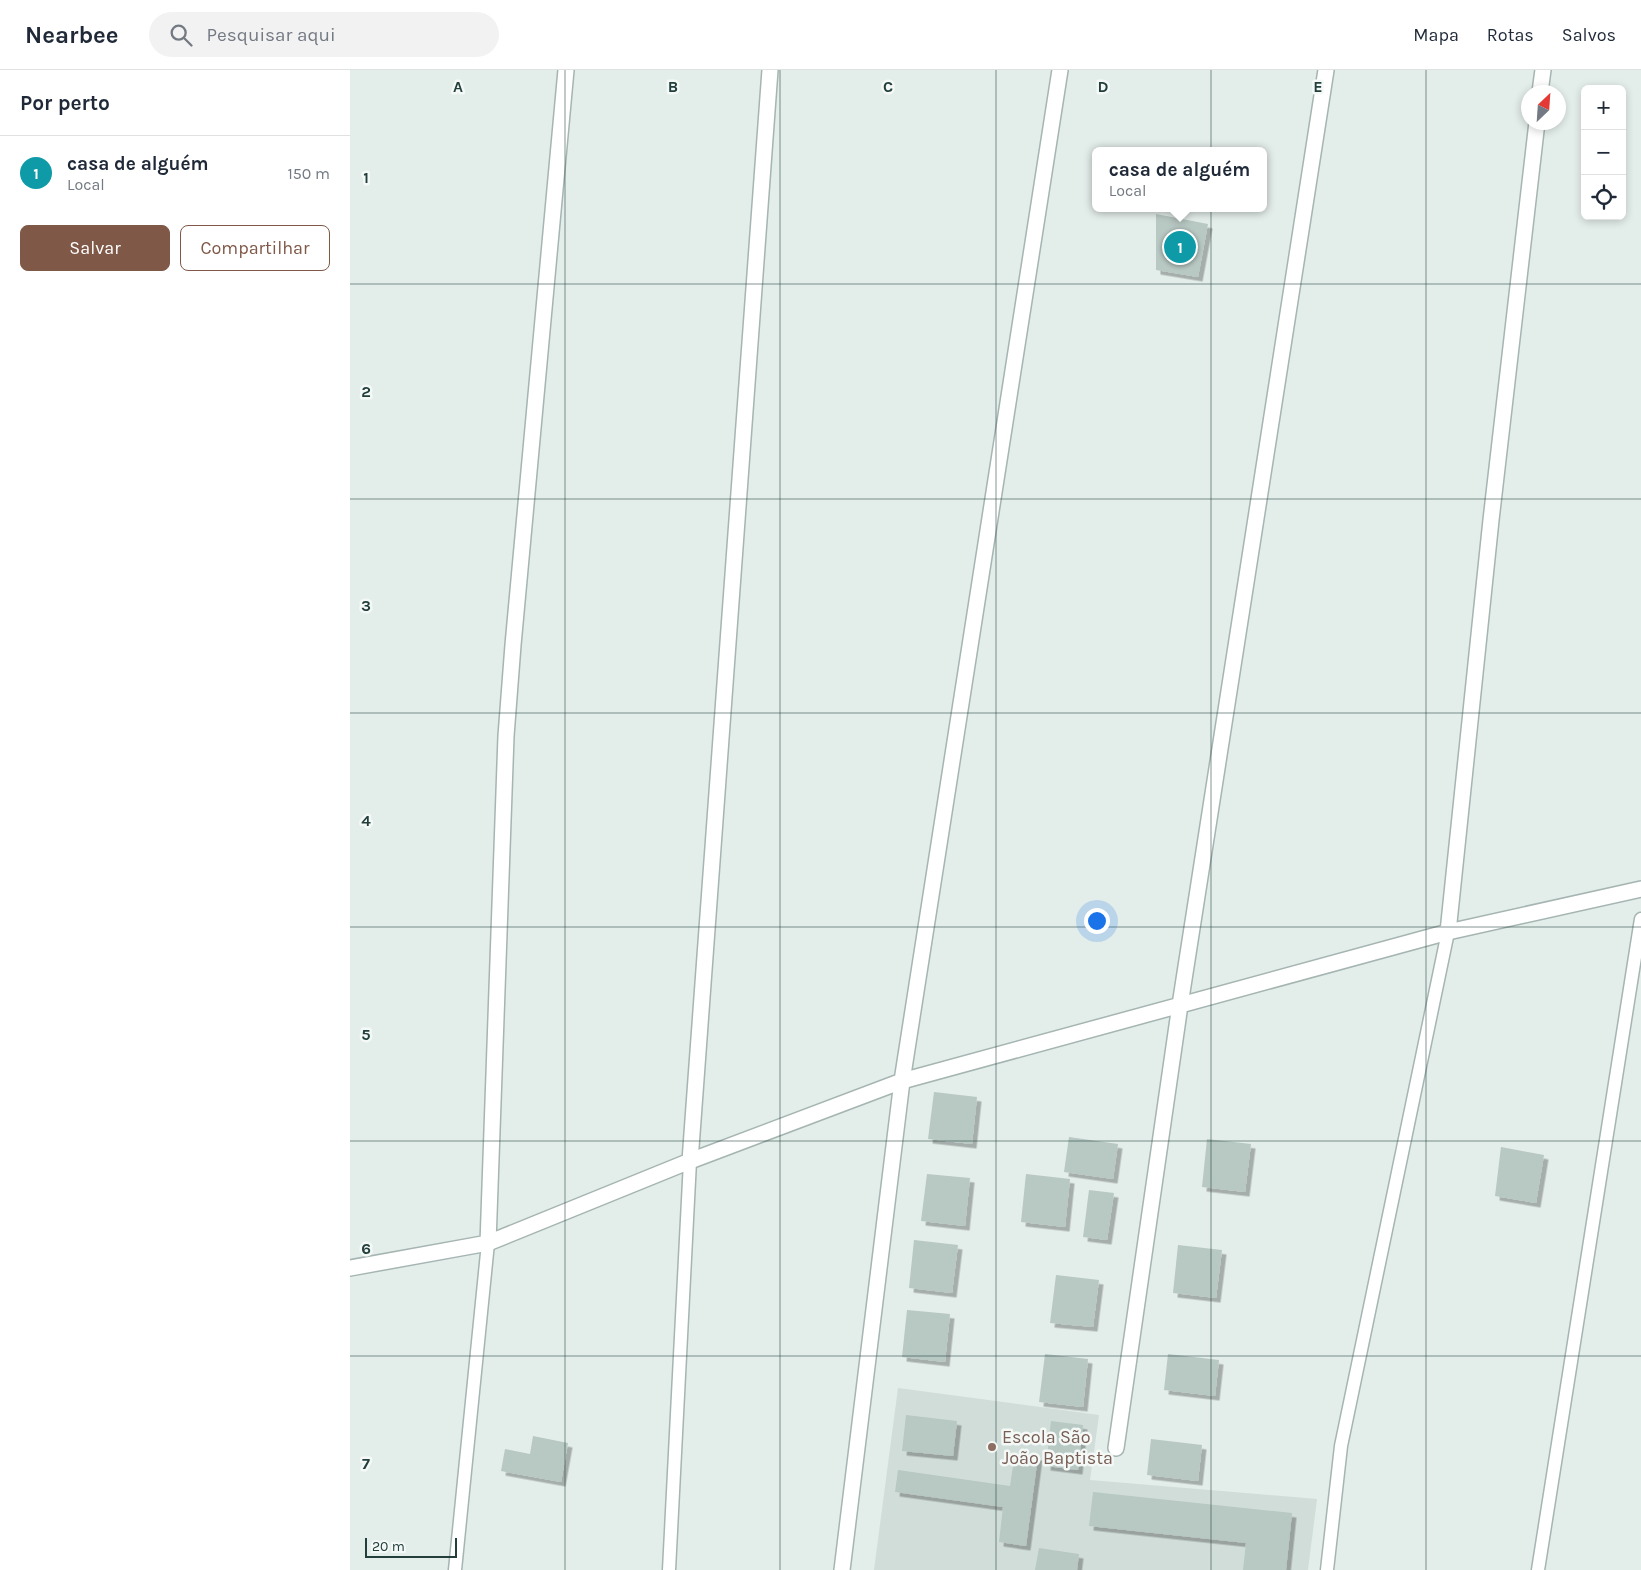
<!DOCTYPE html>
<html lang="pt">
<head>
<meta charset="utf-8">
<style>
	body { margin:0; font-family:Karla,sans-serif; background:#f2f2f3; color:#1f2937 }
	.controls { position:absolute; right:15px; top:15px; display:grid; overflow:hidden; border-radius:8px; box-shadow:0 2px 8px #0003 }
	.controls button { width:45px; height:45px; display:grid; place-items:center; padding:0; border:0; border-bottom:1px solid #e0e1e3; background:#fff; color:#1f2937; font:25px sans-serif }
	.compass { position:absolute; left:1171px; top:15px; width:45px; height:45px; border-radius:50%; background:#fff; box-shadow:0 2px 8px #0003; rotate:25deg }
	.scale { position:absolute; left:15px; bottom:12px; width:92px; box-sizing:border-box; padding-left:5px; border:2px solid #223f3b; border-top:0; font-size:14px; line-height:18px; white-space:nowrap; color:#223f3b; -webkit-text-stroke:4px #f4f9f7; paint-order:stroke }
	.you { position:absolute; left:746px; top:850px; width:18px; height:18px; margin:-12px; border:4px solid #fff; border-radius:50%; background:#1a73e8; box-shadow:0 0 0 8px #1a73e833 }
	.badge { display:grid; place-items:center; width:32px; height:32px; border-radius:50%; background:#7f5847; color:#fff; font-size:16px; font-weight:700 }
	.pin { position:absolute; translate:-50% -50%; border:2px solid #fff; box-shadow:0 1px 5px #0006 }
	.popup { position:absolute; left:742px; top:77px; width:175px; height:65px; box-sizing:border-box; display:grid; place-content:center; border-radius:8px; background:#fff; filter:drop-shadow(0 1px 4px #0005); font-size:16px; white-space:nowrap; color:#747a83 }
	.popup b { font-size:19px; color:#1f2937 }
	.popup::after { content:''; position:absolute; left:50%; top:100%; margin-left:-10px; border:10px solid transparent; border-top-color:#fff }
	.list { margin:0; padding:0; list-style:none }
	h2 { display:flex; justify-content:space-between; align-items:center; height:65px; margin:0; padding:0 20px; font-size:21px }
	h2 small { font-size:16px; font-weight:400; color:#747a83 }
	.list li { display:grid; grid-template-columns:32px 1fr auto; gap:15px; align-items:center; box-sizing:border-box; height:75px; padding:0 20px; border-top:1px solid #e0e1e3 }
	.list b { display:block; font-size:19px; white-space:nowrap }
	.list p { margin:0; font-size:16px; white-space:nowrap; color:#747a83 }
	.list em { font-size:16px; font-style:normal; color:#747a83 }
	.actions { display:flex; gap:10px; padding:15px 20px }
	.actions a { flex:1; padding:11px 0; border:1px solid #7f5847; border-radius:8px; text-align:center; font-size:18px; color:#7f5847 }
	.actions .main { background:#7f5847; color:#fff }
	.icon { flex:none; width:28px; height:28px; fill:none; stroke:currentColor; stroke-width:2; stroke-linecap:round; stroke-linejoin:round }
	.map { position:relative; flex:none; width:1291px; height:1500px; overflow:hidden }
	header { display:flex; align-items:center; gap:30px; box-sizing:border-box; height:70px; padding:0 25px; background:#fff; border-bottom:1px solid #e0e1e3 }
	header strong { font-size:24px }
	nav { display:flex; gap:28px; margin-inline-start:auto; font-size:18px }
	.search { width:350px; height:45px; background:#f2f2f3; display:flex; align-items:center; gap:12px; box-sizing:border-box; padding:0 18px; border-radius:28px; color:#747a83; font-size:19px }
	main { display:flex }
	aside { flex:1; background:#fff }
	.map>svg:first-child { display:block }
</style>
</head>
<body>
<header>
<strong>Nearbee</strong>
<div class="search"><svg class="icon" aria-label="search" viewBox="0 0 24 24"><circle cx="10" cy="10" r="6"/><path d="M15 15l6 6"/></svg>Pesquisar aqui</div>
<nav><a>Mapa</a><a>Rotas</a><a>Salvos</a></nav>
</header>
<main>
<aside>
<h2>Por perto<small></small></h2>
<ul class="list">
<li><span class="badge" style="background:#0f9aa8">1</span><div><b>casa de alguém</b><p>Local</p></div><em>150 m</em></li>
</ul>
<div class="actions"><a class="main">Salvar</a><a>Compartilhar</a></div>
</aside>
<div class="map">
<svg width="1291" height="1500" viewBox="0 0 1291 1500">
	<defs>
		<filter id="shadow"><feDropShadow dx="4.5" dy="4.5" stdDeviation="0" flood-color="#0004"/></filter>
	</defs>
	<rect width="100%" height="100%" fill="#e3edea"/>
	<path fill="#d1ddd9" d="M548 1318 749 1345 740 1410 967 1429 958 1500H524Z"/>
	<path fill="#b8c8c3" filter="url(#shadow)" d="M806 144 858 154 848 207 806 200Z
		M584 1022 627 1027 622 1074 578 1069Z
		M719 1067 768 1074 763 1109 714 1102Z
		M857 1069 901 1074 895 1122 852 1117Z
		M1151 1077 1194 1085 1186 1133 1145 1126Z
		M577 1104 620 1108 615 1156 571 1151Z
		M676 1104 720 1109 715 1157 671 1152Z
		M739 1120 764 1123 757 1170 733 1167Z
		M564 1170 608 1175 602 1223 559 1218Z
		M828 1175 872 1180 866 1228 823 1223Z
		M706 1205 749 1210 743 1257 700 1253Z
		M557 1240 600 1244 595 1292 552 1287Z
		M695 1284 738 1289 733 1337 689 1332Z
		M818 1284 869 1290 865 1326 814 1320Z
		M556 1345 607 1351 603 1386 552 1381Z
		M701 1351 733 1355 728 1400 696 1396Z
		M183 1366 218 1373 211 1412 151 1401 155 1379 180 1384Z
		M801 1369 852 1375 848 1411 797 1405Z
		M665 1383 688 1386 676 1476 649 1472 653 1437 545 1422 548 1400 660 1416Z
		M743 1422 942 1443 936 1500H893L896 1473 739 1456Z
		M689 1478 729 1484 727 1500H685Z"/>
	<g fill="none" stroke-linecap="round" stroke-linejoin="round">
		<defs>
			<path id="lane" d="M105 1500 138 1173
				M319 1500 340 1091
				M977 1500 991 1376 1098 862
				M1188 1500 1291 849"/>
			<path id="street" d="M1190 22 1193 0
				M1098 862 1141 450 1187 52
				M340 1091 420 0
				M138 1173 156 666 163 575 216 0
				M0 1198 138 1173 340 1091 552 1011 1098 862 1291 819
				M766 1378 830 935 976 0
				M492 1500 552 1011 710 0"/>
		</defs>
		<use href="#lane" stroke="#a5b5b2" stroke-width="15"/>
		<use href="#street" stroke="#a5b5b2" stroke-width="18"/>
		<use href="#lane" stroke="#fff" stroke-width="12"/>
		<use href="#street" stroke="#fff" stroke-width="15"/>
	</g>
	<path fill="none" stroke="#223f3b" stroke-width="1" stroke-opacity="0.55" d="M215 0V1500M430 0V1500M646 0V1500M861 0V1500M1076 0V1500M0 214H1291M0 429H1291M0 643H1291M0 857H1291M0 1071H1291M0 1286H1291"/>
	<circle fill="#8d6e63" stroke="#f4f9f7" stroke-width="2" cx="642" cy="1377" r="5"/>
	<g text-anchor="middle" stroke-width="5" stroke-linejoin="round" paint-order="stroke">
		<g font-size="18" fill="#785e54" stroke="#f4f9f7" text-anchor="start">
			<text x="652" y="1373">Escola São<tspan x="652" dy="21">João Baptista</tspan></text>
		</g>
	</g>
	<g font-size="16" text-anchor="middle" font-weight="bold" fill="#223f3b" stroke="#f4f9f7" stroke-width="5" stroke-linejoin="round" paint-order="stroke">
		<text x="108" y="22">A</text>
		<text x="323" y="22">B</text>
		<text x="538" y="22">C</text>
		<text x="753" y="22">D</text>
		<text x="968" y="22">E</text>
		<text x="16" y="113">1</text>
		<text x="16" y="327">2</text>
		<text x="16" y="541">3</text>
		<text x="16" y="756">4</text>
		<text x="16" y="970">5</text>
		<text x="16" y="1184">6</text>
		<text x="16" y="1399">7</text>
	</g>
</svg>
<div class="controls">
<button>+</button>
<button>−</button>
<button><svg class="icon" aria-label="locate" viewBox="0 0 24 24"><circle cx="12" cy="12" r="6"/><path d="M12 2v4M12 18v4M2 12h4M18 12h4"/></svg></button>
</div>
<svg class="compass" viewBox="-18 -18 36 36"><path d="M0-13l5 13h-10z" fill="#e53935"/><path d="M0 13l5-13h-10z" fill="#747a83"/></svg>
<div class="scale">20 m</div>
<div class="you"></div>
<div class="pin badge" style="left:830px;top:177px;background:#0f9aa8">1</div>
<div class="popup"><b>casa de alguém</b>Local</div>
</div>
</main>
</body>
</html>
